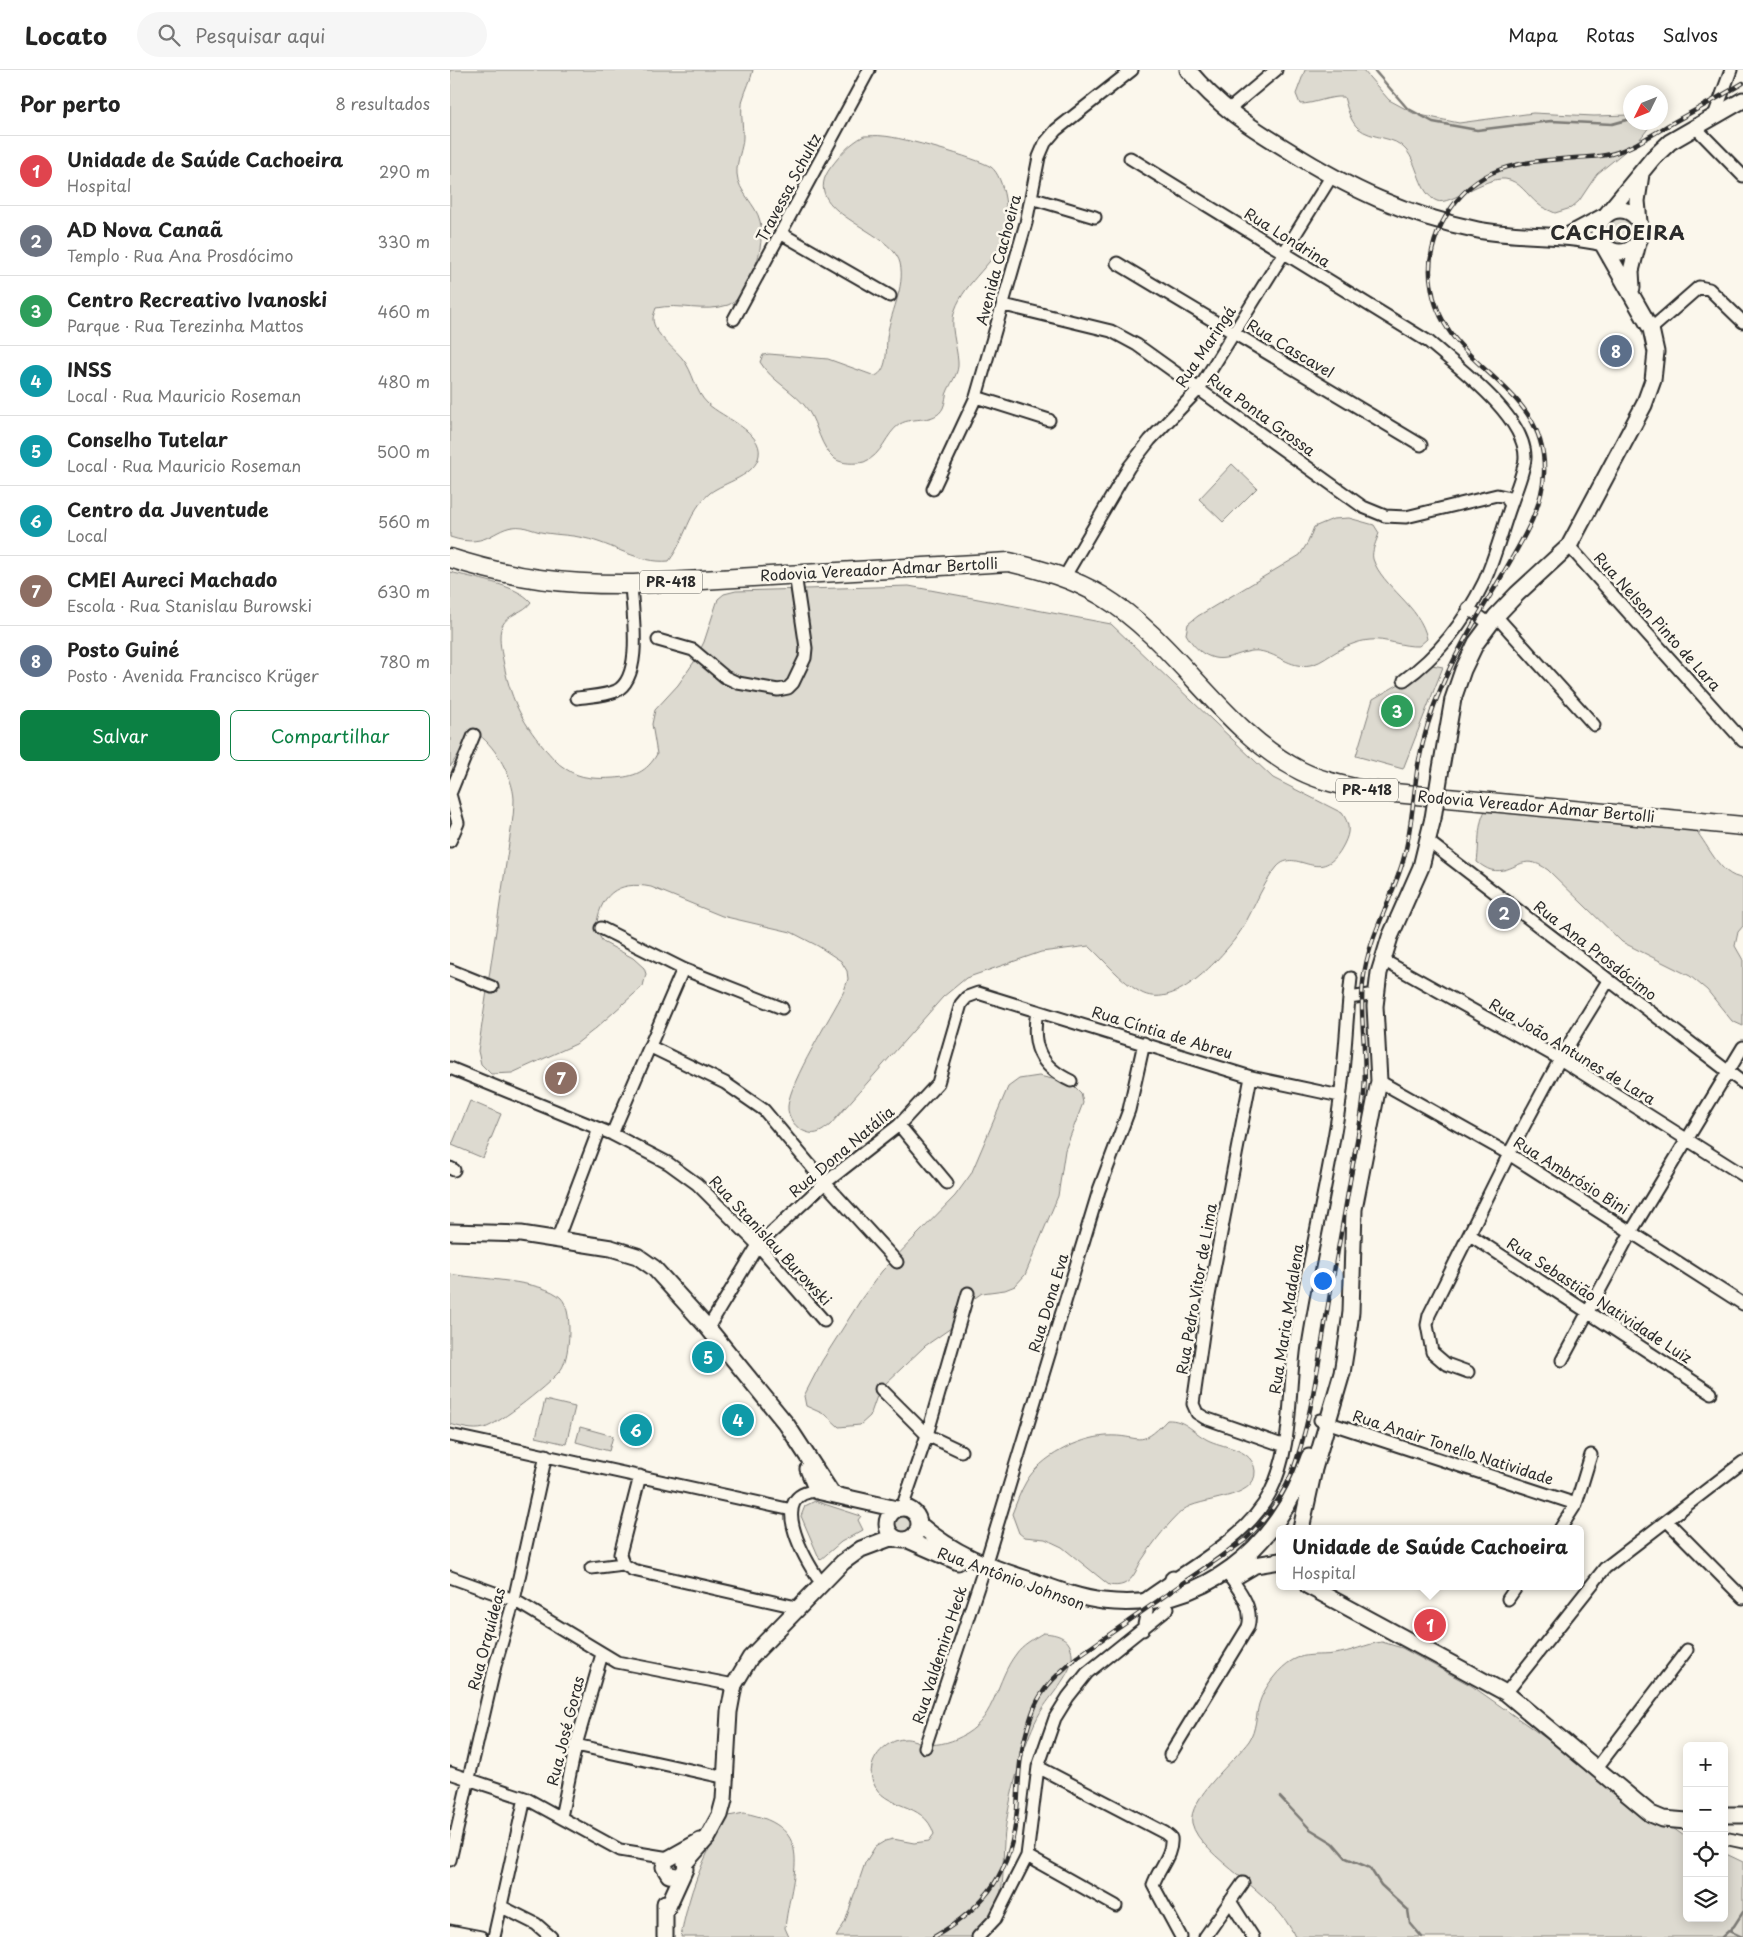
<!DOCTYPE html>
<html lang="pt">
<head>
<meta charset="utf-8">
<style>
	body { margin:0; font-family:"Playpen Sans",sans-serif; background:#f6f6f6; color:#222 }
	.controls { position:absolute; right:15px; bottom:15px; display:grid; overflow:hidden; border-radius:8px; box-shadow:0 2px 12px #0003 }
	.controls button { width:45px; height:45px; display:grid; place-items:center; padding:0; border:0; border-bottom:1px solid #e0e0e0; background:#fff; color:#222; font:25px sans-serif }
	.compass { position:absolute; left:1173px; top:15px; width:45px; height:45px; border-radius:50%; background:#fff; box-shadow:0 2px 12px #0003; rotate:227deg }
	.you { position:absolute; left:872px; top:1210px; width:18px; height:18px; margin:-12px; border:4px solid #fff; border-radius:50%; background:#1a73e8; box-shadow:0 0 0 8px #1a73e833 }
	.badge { display:grid; place-items:center; width:32px; height:32px; border-radius:50%; background:#0b8043; color:#fff; font-size:16px; font-weight:700 }
	.pin { position:absolute; translate:-50% -50%; border:2px solid #fff; box-shadow:0 1px 5px #0006 }
	.popup { position:absolute; left:826px; top:1455px; width:308px; height:65px; box-sizing:border-box; display:grid; place-content:center; border-radius:8px; background:#fff; filter:drop-shadow(0 1px 4px #0005); font-size:16px; white-space:nowrap; color:#767676 }
	.popup b { font-size:19px; color:#222 }
	.popup::after { content:''; position:absolute; left:50%; top:100%; margin-left:-10px; border:10px solid transparent; border-top-color:#fff }
	.list { margin:0; padding:0; list-style:none }
	h2 { display:flex; justify-content:space-between; align-items:center; height:65px; margin:0; padding:0 20px; font-size:21px }
	h2 small { font-size:16px; font-weight:400; color:#767676 }
	.list li { display:grid; grid-template-columns:32px 1fr auto; gap:15px; align-items:center; box-sizing:border-box; height:70px; padding:0 20px; border-top:1px solid #e0e0e0 }
	.list b { display:block; font-size:19px; white-space:nowrap }
	.list p { margin:0; font-size:16px; white-space:nowrap; color:#767676 }
	.list em { font-size:16px; font-style:normal; color:#767676 }
	.actions { display:flex; gap:10px; padding:15px 20px }
	.actions a { flex:1; padding:11px 0; border:1px solid #0b8043; border-radius:8px; text-align:center; font-size:18px; color:#0b8043 }
	.actions .main { background:#0b8043; color:#fff }
	.icon { flex:none; width:28px; height:28px; fill:none; stroke:currentColor; stroke-width:2; stroke-linecap:round; stroke-linejoin:round }
	.map { position:relative; flex:none; width:1293px; height:1867px; overflow:hidden }
	header { display:flex; align-items:center; gap:30px; box-sizing:border-box; height:70px; padding:0 25px; background:#fff; border-bottom:1px solid #e0e0e0 }
	header strong { font-size:24px }
	nav { display:flex; gap:28px; margin-inline-start:auto; font-size:18px }
	.search { width:350px; height:45px; background:#f6f6f6; display:flex; align-items:center; gap:12px; box-sizing:border-box; padding:0 18px; border-radius:28px; color:#767676; font-size:19px }
	main { display:flex }
	aside { flex:1; background:#fff }
	.map>svg:first-child { display:block }
</style>
</head>
<body>
<header>
<strong>Locato</strong>
<div class="search"><svg class="icon" aria-label="search" viewBox="0 0 24 24"><circle cx="10" cy="10" r="6"/><path d="M15 15l6 6"/></svg>Pesquisar aqui</div>
<nav><a>Mapa</a><a>Rotas</a><a>Salvos</a></nav>
</header>
<main>
<aside>
<h2>Por perto<small>8 resultados</small></h2>
<ul class="list">
<li><span class="badge" style="background:#e0444e">1</span><div><b>Unidade de Saúde Cachoeira</b><p>Hospital</p></div><em>290 m</em></li>
<li><span class="badge" style="background:#6b7280">2</span><div><b>AD Nova Canaã</b><p>Templo · Rua Ana Prosdócimo</p></div><em>330 m</em></li>
<li><span class="badge" style="background:#2e9e5b">3</span><div><b>Centro Recreativo Ivanoski</b><p>Parque · Rua Terezinha Mattos</p></div><em>460 m</em></li>
<li><span class="badge" style="background:#0f9aa8">4</span><div><b>INSS</b><p>Local · Rua Mauricio Roseman</p></div><em>480 m</em></li>
<li><span class="badge" style="background:#0f9aa8">5</span><div><b>Conselho Tutelar</b><p>Local · Rua Mauricio Roseman</p></div><em>500 m</em></li>
<li><span class="badge" style="background:#0f9aa8">6</span><div><b>Centro da Juventude</b><p>Local</p></div><em>560 m</em></li>
<li><span class="badge" style="background:#8d6e63">7</span><div><b>CMEI Aureci Machado</b><p>Escola · Rua Stanislau Burowski</p></div><em>630 m</em></li>
<li><span class="badge" style="background:#5c6f8a">8</span><div><b>Posto Guiné</b><p>Posto · Avenida Francisco Krüger</p></div><em>780 m</em></li>
</ul>
<div class="actions"><a class="main">Salvar</a><a>Compartilhar</a></div>
</aside>
<div class="map">
<svg width="1293" height="1867" viewBox="0 0 1293 1867">
	<rect width="100%" height="100%" fill="#fbf7ec"/>
	<filter id="ink" filterUnits="userSpaceOnUse"><feTurbulence type="fractalNoise" baseFrequency=".02" numOctaves="2"/><feDisplacementMap in="SourceGraphic" scale="10" xChannelSelector="R" yChannelSelector="G"/><feConvolveMatrix kernelMatrix="1 2 1 2 8 2 1 2 1" color-interpolation-filters="sRGB"/></filter>
	<g filter="url(#ink)">
		<path fill="#dddad0" stroke="#84827e" d="M0 0H303C301 10 296 19 293 29 290 41 293 54 293 67 293 79 286 91 287 104 288 122 306 134 310 151 316 174 301 227 278 235 254 243 229 233 206 238 205 241 203 246 203 249 204 264 223 277 232 288 244 302 244 321 258 334 272 347 313 362 309 385 306 406 274 412 260 423 238 441 236 469 219 491 189 494 163 474 134 468 122 465 109 465 96 463 88 462 81 459 73 457 44 453 41 481 0 467Z
			M855 0H913L939 30 965 44 1009 53 1083 43 1144 46 1180 45V52L1199 53 1200 56 1190 69 1147 104 1129 131 1121 138 1105 143C1099 140 1092 138 1088 134 1078 126 1069 110 1055 109 1033 107 1000 136 987 131 969 124 968 93 956 80 944 65 922 70 908 58 900 51 897 37 894 27 878 26 865 34 850 34L846 24Z
			M414 66C420 66 427 65 433 66 451 67 527 88 541 97 555 107 560 150 555 165 547 192 515 211 505 240 499 257 507 274 508 292 509 303 502 311 498 320 495 325 496 332 493 338 485 354 463 346 450 354 435 364 433 385 414 392 405 394 392 394 385 389 370 377 368 355 358 340 345 321 322 312 310 292L313 285 319 284 378 289 425 306C438 301 436 280 437 268 439 245 456 217 450 193 441 158 346 143 381 97 391 84 399 74 414 66Z
			M1154 161a16 16 0 1 1 32 0a16 16 0 1 1-32 0Z
			M782 394 807 418 773 452 749 429Z
			M899 448 924 455 929 463C927 470 921 481 923 489 932 517 971 536 977 569L969 576C952 577 935 568 920 570 907 571 894 577 884 583 877 587 871 592 864 594 842 601 830 584 809 581 793 579 777 593 761 587 749 583 742 574 736 564L738 554 748 546 850 485 858 472 864 457 883 449Z
			M0 502C22 508 66 514 81 532 74 543 58 543 52 556 48 565 51 580 53 590 60 627 70 649 94 678 101 685 107 694 116 699 130 709 147 709 164 708 184 707 197 702 207 684L202 654 205 640 228 615 244 592 254 572 268 529 274 524 286 521 459 516 661 554 823 708 892 743C900 754 900 762 894 774 871 820 847 775 827 797 809 818 802 847 785 869 766 893 723 941 690 922 671 911 655 891 639 876L591 882 516 908 493 927 380 1055C372 1061 367 1066 356 1062 346 1059 337 1047 338 1036 340 1011 381 947 394 921L398 909 397 901 391 891 368 876 341 862 272 846 201 817C167 810 149 825 146 860L153 872 183 888 194 898 196 904 193 916 145 959 126 974 62 1003 41 1004 31 994 28 981 61 760C63 749 64 739 64 729 63 708 46 677 29 665L20 667 0 697Z
			M982 595 993 597 953 699 906 686 923 629Z
			M1040 734 1242 756C1257 771 1269 807 1293 808V856L1288 862 1285 876 1293 890V956L1282 951 1257 920 1240 906 1172 872 1098 800C1071 780 1066 805 1041 800 1037 799 1031 795 1027 792 1030 773 1026 749 1040 734Z
			M589 1006 616 1012 625 1017 631 1023 633 1033 615 1080 608 1126 575 1205 565 1216 555 1220 532 1223 519 1232 501 1258 475 1276 433 1316 427 1326 420 1346 410 1355 389 1357 376 1345 356 1336 354 1326 372 1291 412 1228 432 1201 505 1126 521 1104 558 1017 569 1009Z
			M20 1031 51 1044 33 1088 2 1075Z
			M0 1204C25 1209 94 1210 111 1228 123 1240 120 1284 112 1298 104 1311 48 1355 34 1358 23 1361 10 1357 0 1354Z
			M95 1330 125 1337 116 1374 86 1367Z
			M717 1350C736 1349 744 1364 760 1371 776 1378 803 1379 805 1401 807 1430 749 1427 733 1440 720 1451 703 1473 694 1487 687 1496 685 1509 674 1514 669 1516 665 1516 659 1515L612 1477 595 1469 574 1467 569 1463 562 1444C566 1434 570 1422 576 1412 590 1387 628 1368 656 1366 691 1364 688 1381 717 1350Z
			M130 1357 163 1366 159 1381 126 1372Z
			M365 1431 411 1446 408 1450 413 1460 391 1472 370 1490 351 1446 355 1436Z
			M442 1454a11 11 0 1 1 22 0a11 11 0 1 1-22 0Z
			M593 1563C607 1564 621 1567 622 1585 624 1601 601 1625 593 1638 585 1650 579 1666 574 1680 566 1703 560 1729 556 1754 548 1806 565 1822 523 1867H386L395 1852 415 1793 425 1777 435 1771 443 1769 464 1773 479 1771 484 1764C474 1730 434 1741 423 1712 415 1692 435 1670 454 1669 461 1668 469 1673 476 1674 490 1676 504 1671 516 1664 546 1646 546 1610 566 1584 572 1575 583 1569 593 1563Z
			M932 1572 952 1578 1022 1616 1237 1768V1848H1274V1783L1293 1792V1867H845C827 1822 750 1788 742 1753 737 1730 786 1689 799 1671 806 1661 806 1645 809 1634 813 1619 829 1597 843 1590 855 1583 871 1586 884 1584 901 1582 916 1574 932 1572Z
			M294 1743C369 1757 341 1805 335 1858L339 1867H231C238 1824 253 1787 275 1750L279 1746Z"/>
		<g fill="none" stroke-linecap="round" stroke-linejoin="round">
			<path stroke="#7b7a75" stroke-width="2.5" d="M924 0 957 38 983 52 1027 60 1101 51 1162 54 1180 49
				M830 1727 860 1759 883 1773 896 1788 920 1798 931 1815 958 1840 960 1853 972 1867
				M1279 1861 1292 1867
				M1272 1867 1284 1856 1293 1842"/>
			<defs>
				<path id="minor" d="M777 41 826 0
					M1264 46 1281 0
					M1245 57 1293 106
					M680 88 979 272C1008 297 1075 346 1075 387 1075 400 1065 422 1061 435
					M581 128 645 147
					M332 164 440 226
					M667 193 971 375
					M554 235 661 261 687 275 913 437 935 446 956 447 1047 425 1056 427 1061 435C1052 460 1045 488 1034 512 1015 551 989 585 954 610
					M284 249 419 0
					M1201 259 1249 217 1259 219 1293 252
					M526 327 599 350
					M483 419 526 327 576 153 589 87 595 73 606 60 682 0
					M1119 476 1293 671
					M615 506 679 397 700 370 749 319 881 107
					M1018 538 1041 555
					M1046 546 1144 655
					M208 570 243 580 275 607 288 613 328 620 338 618 343 613 355 588 356 578 345 504
					M127 628C140 626 154 626 166 621 194 607 182 541 181 514
					M0 771 8 753 0 724 24 665
					M979 772 1293 1013
					M151 858 233 899 332 938
					M933 890 1110 989 1293 1105
					M0 900 42 917
					M899 928 926 924
					M587 941C581 975 589 996 621 1011
					M201 977 275 1013 314 1040 375 1113 447 1192
					M0 998 162 1064 218 1093 247 1114 308 1175 374 1251
					M801 1007 757 1236 743 1334 747 1343 755 1348 835 1376
					M929 1011 1059 1084 1293 1234
					M449 1055 497 1113
					M162 1064 233 899
					M0 1098 4 1100
					M1020 1165 1261 1323
					M107 1170 149 1059
					M258 1258 308 1175 375 1113 449 1055 488 1013 511 934 517 927 528 923 801 1007 890 1026
					M1112 1290 1181 1162 1293 977
					M1018 1302 996 1294 982 1282 977 1255 979 1245 1059 1084 1110 989 1158 911
					M431 1319 477 1365 511 1381
					M870 1350 1126 1434
					M0 1365 342 1440
					M190 1406 170 1484 173 1494 183 1500 342 1536 348 1541
					M367 1421C317 1423 354 1487 367 1507
					M452 1438 477 1365 518 1223
					M1217 1451 1293 1528
					M1110 1459 1126 1434 1141 1385
					M141 1498 173 1494
					M0 1507 64 1530 167 1592 284 1615
					M1058 1529 1067 1516
					M694 1530C734 1500 797 1469 820 1423 843 1378 838 1324 845 1275 857 1197 876 1121 888 1044 895 999 896 953 901 908
					M693 1560 697 1540
					M1056 1623 1155 1498 1293 1392
					M126 1675 277 1708
					M475 1677 533 1502 649 1120 679 1040 694 973
					M720 1685 798 1557C804 1537 789 1520 777 1503
					M588 1697 715 1763 721 1768C723 1785 708 1799 703 1815L731 1867
					M1146 1699 1237 1580
					M0 1703 75 1728 170 1780 219 1788
					M111 1747 126 1675 152 1584
					M1274 1768 1293 1772
					M577 1786 666 1836
					M0 1790 45 1596 64 1530 96 1385
					M780 1831 803 1867
					M50 1836 86 1854 101 1867
					M0 1861 31 1867
					M44 1867 75 1728
					M528 1867 545 1849 577 1786 588 1697 605 1648 618 1627 637 1603 718 1538
					M755 1867 793 1813"/>
				<path id="major" d="M738 0C769 37 797 55 838 80 900 119 955 145 1028 160 1069 168 1112 163 1152 173
					M1149 161a21 21 0 1 1 42 0a21 21 0 1 1-42 0Z
					M1189 152 1187 131 1191 104
					M1117 166 1156 145 1203 88 1220 72 1293 30
					M1182 218 1181 201 1188 173
					M990 704 1003 629 1013 600 1026 573 1046 546 1067 524 1119 476 1194 335 1203 310 1206 282 1201 259 1152 173
					M0 1162 71 1164 161 1178 187 1186 204 1198 258 1258 337 1355 382 1424
					M358 1399 367 1421 447 1439
					M437 1454a16 16 0 1 1 32 0a16 16 0 1 1-32 0Z
					M469 1454C504 1484 536 1496 580 1510 603 1518 628 1528 653 1531 752 1543 829 1477 859 1387
					M851 1459 864 1399 892 1303 898 1265 901 1242 904 1139 929 1011 925 936 929 903 940 867 971 797 983 748
					M458 1470 508 1492
					M783 1508 805 1495 830 1491
					M723 1509 721 1518 726 1525
					M858 1516 1056 1623 1201 1744 1213 1749 1237 1751
					M1274 1745H1293
					M235 1793 258 1767 270 1745 274 1730 279 1642 284 1615 300 1588 393 1492 411 1479 443 1467
					M231 1805 227 1806 219 1805 214 1797 216 1790 250 1771
					M215 1843 235 1799
					M215 1867V1833"/>
				<path id="highway" d="M0 488C65 509 116 515 184 514L559 492C592 500 622 508 652 526 728 572 771 660 851 701 871 711 892 715 913 720L1293 756"/>
			</defs>
			<use href="#minor" stroke="#2b2b2b" stroke-width="15"/>
			<use href="#major" stroke="#2b2b2b" stroke-width="19"/>
			<use href="#highway" stroke="#2b2b2b" stroke-width="21"/>
			<use href="#minor" stroke="#fbf7ec" stroke-width="11"/>
			<use href="#major" stroke="#fbf7ec" stroke-width="15"/>
			<use href="#highway" stroke="#fbf7ec" stroke-width="18"/>
			<defs>
				<path id="rail" d="M484 1867C537 1836 562 1801 567 1740 569 1713 568 1690 576 1664 580 1650 584 1634 593 1622 602 1608 615 1598 627 1587L795 1470C814 1451 831 1430 841 1405 862 1353 870 1280 880 1224 888 1180 896 1136 903 1093 907 1070 912 1046 914 1023 918 982 907 940 915 899 922 862 942 828 953 791 962 759 963 727 968 695 973 669 980 643 991 618 1008 577 1032 540 1054 502 1071 472 1092 440 1094 404 1098 311 992 301 981 214 977 191 984 166 996 146 1027 94 1070 92 1125 88 1137 87 1149 87 1161 84 1183 78 1203 64 1224 52 1247 39 1270 27 1293 13"/>
			</defs>
			<use href="#rail" stroke="#2b2b2b" stroke-width="4.5"/>
			<use href="#rail" stroke="#fbf7ec" stroke-width="2.5" stroke-dasharray="8" stroke-linecap="butt"/>
			<defs>
				<path id="major-bridge" d="M983 748 990 704"/>
			</defs>
			<use href="#major-bridge" stroke="#2b2b2b" stroke-width="19" stroke-linecap="butt"/>
			<use href="#major-bridge" stroke="#fbf7ec" stroke-width="15"/>
		</g>
	</g>
	<g text-anchor="middle" stroke-width="5" stroke-linejoin="round" paint-order="stroke">
		<g fill="#fbf7ec" stroke="#696865" stroke-width="1">
			<rect x="190" y="500.5" width="62" height="23" rx="4"/>
			<rect x="886" y="708.5" width="62" height="23" rx="4"/>
		</g>
		<g font-size="14" font-weight="bold" fill="#2b2b2b">
			<text x="221" y="517">PR-418</text>
			<text x="917" y="725">PR-418</text>
		</g>
		<g font-size="15" fill="#2b2b2b" stroke="#fbf7ec">
			<text transform="translate(339 118) rotate(-62)" y="5">Travessa Schultz</text>
			<text transform="translate(837 168) rotate(32)" y="5">Rua Londrina</text>
			<text transform="translate(549 190) rotate(-75)" y="5">Avenida Cachoeira</text>
			<text transform="translate(756 277) rotate(-56)" y="5">Rua Maringá</text>
			<text transform="translate(840 279) rotate(31)" y="5">Rua Cascavel</text>
			<text transform="translate(811 345) rotate(36)" y="5">Rua Ponta Grossa</text>
			<text transform="translate(429 500) rotate(-3)" y="5">Rodovia Vereador Admar Bertolli</text>
			<text transform="translate(1207 552) rotate(48)" y="5">Rua Nelson Pinto de Lara</text>
			<text transform="translate(1086 737) rotate(5)" y="5">Rodovia Vereador Admar Bertolli</text>
			<text transform="translate(1145 881) rotate(38)" y="5">Rua Ana Prosdócimo</text>
			<text transform="translate(712 963) rotate(17)" y="5">Rua Cíntia de Abreu</text>
			<text transform="translate(1122 982) rotate(31)" y="5">Rua João Antunes de Lara</text>
			<text transform="translate(392 1082) rotate(-40)" y="5">Rua Dona Natália</text>
			<text transform="translate(1121 1106) rotate(32)" y="5">Rua Ambrósio Bini</text>
			<text transform="translate(320 1171) rotate(47)" y="5">Rua Stanislau Burowski</text>
			<text transform="translate(747 1219) rotate(-80)" y="5">Rua Pedro Vitor de Lima</text>
			<text transform="translate(1149 1231) rotate(33)" y="5">Rua Sebastião Natividade Luiz</text>
			<text transform="translate(599 1233) rotate(-73)" y="5">Rua Dona Eva</text>
			<text transform="translate(837 1249) rotate(-81)" y="5">Rua Maria Madalena</text>
			<text transform="translate(1003 1378) rotate(18)" y="5">Rua Anair Tonello Natividade</text>
			<text transform="translate(561 1509) rotate(20)" y="5">Rua Antônio Johnson</text>
			<text transform="translate(37 1569) rotate(-75)" y="5">Rua Orquídeas</text>
			<text transform="translate(490 1585) rotate(-72)" y="5">Rua Valdemiro Heck</text>
			<text transform="translate(116 1661) rotate(-76)" y="5">Rua José Goras</text>
		</g>
		<g font-size="20" font-weight="bold" letter-spacing="1" fill="#2b2b2b" stroke="#fbf7ec">
			<text x="1168" y="170">CACHOEIRA</text>
		</g>
	</g>
</svg>
<div class="controls">
<button>+</button>
<button>−</button>
<button><svg class="icon" aria-label="locate" viewBox="0 0 24 24"><circle cx="12" cy="12" r="6"/><path d="M12 2v4M12 18v4M2 12h4M18 12h4"/></svg></button>
<button><svg class="icon" aria-label="layers" viewBox="0 0 24 24"><path d="M12 4l9 5-9 5-9-5zM3 14l9 5 9-5"/></svg></button>
</div>
<svg class="compass" viewBox="-18 -18 36 36"><path d="M0-13l5 13h-10z" fill="#e53935"/><path d="M0 13l5-13h-10z" fill="#767676"/></svg>
<div class="you"></div>
<div class="pin badge" style="left:980px;top:1555px;background:#e0444e">1</div>
<div class="popup"><b>Unidade de Saúde Cachoeira</b>Hospital</div>
<div class="pin badge" style="left:1054px;top:843px;background:#6b7280">2</div>
<div class="pin badge" style="left:947px;top:641px;background:#2e9e5b">3</div>
<div class="pin badge" style="left:288px;top:1350px;background:#0f9aa8">4</div>
<div class="pin badge" style="left:258px;top:1287px;background:#0f9aa8">5</div>
<div class="pin badge" style="left:186px;top:1360px;background:#0f9aa8">6</div>
<div class="pin badge" style="left:111px;top:1008px;background:#8d6e63">7</div>
<div class="pin badge" style="left:1166px;top:281px;background:#5c6f8a">8</div>
</div>
</main>
</body>
</html>
